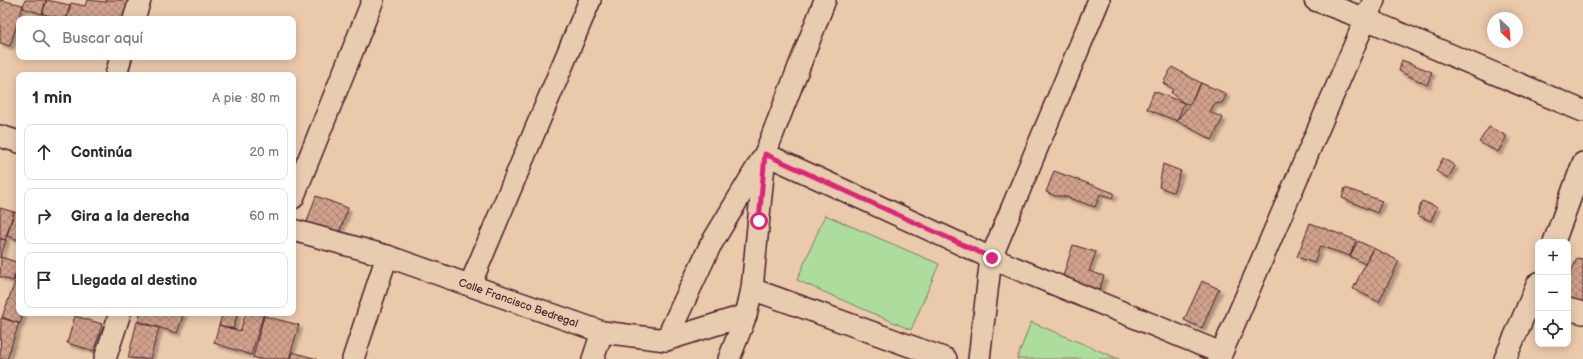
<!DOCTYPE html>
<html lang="es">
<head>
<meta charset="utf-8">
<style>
	body { margin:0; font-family:"Balsamiq Sans",sans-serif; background:#f7f7f7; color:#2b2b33 }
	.controls { position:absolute; right:12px; bottom:12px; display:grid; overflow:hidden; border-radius:8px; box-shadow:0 2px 10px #0003 }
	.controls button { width:36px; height:36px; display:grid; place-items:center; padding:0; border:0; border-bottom:1px solid #e1e1e2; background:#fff; color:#2b2b33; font:20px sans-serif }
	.compass { position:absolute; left:1487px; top:12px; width:36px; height:36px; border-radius:50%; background:#fff; box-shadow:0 2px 10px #0003; rotate:154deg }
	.stop { position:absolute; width:12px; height:12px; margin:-9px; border:3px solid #db2777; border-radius:50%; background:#fff }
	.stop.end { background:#db2777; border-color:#fff; box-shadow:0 1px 4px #0008 }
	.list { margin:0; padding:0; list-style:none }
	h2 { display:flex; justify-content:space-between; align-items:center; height:52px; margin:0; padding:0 16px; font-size:17px }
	h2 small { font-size:13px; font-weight:400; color:#7c7c81 }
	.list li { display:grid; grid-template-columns:26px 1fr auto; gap:12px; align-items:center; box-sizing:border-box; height:56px; margin:0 8px 8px; padding:0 8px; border:1px solid #e1e1e2; border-radius:8px }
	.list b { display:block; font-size:15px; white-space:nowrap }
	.list em { font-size:13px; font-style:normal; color:#7c7c81 }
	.icon { flex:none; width:22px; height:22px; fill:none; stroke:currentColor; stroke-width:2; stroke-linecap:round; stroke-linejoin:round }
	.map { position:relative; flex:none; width:1583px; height:359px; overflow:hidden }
	.search { position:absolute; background:#fff; box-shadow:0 2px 10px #0003; left:16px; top:16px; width:280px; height:44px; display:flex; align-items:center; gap:10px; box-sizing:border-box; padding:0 14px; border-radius:8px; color:#7c7c81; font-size:15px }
	.panel { position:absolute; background:#fff; box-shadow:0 2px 10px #0003; left:16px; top:72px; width:280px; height:244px; border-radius:8px }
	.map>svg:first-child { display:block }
</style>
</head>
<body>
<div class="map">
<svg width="1583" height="359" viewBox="0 0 1583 359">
	<defs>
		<pattern id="building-cross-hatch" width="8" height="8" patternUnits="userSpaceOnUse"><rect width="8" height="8" fill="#d1a18b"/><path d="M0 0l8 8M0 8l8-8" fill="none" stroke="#ac8372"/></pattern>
		<filter id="shadow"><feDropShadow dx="3.5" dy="3.5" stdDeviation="1" flood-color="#0004"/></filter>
	</defs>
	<rect width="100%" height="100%" fill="#ebc9ab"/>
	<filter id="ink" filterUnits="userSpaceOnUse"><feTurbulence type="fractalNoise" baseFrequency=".025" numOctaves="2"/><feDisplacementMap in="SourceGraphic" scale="8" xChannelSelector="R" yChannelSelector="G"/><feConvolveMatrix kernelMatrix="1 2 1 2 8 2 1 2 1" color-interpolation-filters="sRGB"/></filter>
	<g filter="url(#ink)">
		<path fill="#acdd9d" stroke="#7b7e64" d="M825 215 939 264 911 330 797 280Z
			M1031 322 1119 359H1017Z"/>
		<path fill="url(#building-cross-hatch)" stroke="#4a1f2b" filter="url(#shadow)" d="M0 0 23 5 10 46 0 43Z
			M25 0H46L42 14 23 8Z
			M47 0 70 5 66 19 42 14Z
			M87 0 106 2V0H128L123 19H67L71 3 85 6Z
			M1402 60 1432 72 1427 85 1399 71Z
			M1172 67 1201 83 1190 104 1184 103 1171 93 1173 89 1163 83Z
			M1201 83 1227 94 1222 103 1214 104 1210 112 1223 118 1212 140 1177 121 1190 104Z
			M1154 91 1184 103 1177 121 1147 109Z
			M1489 127 1507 136 1498 152 1479 142Z
			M1443 158 1455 166 1448 178 1436 171Z
			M1163 164 1181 171 1173 192 1159 187Z
			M1054 171 1114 193 1112 198 1100 194 1095 207 1063 196H1055L1046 192Z
			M1345 188 1382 201 1377 213 1342 198Z
			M316 196 348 208 337 239 305 227Z
			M1422 201 1437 207 1431 221 1417 215Z
			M0 208 14 212 5 240 0 238Z
			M14 212 19 214V240L7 236Z
			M1310 223 1356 240 1350 256 1320 246 1314 263 1297 257Z
			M0 239 6 240 0 258Z
			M1358 241 1373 248 1365 264 1350 256Z
			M1073 245 1096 252 1089 271 1104 276 1099 291 1062 279Z
			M1373 248 1399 261 1379 302 1353 289Z
			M1 257 19 263 13 281 0 277Z
			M1577 258 1583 259V308L1568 303V280Z
			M19 266V281L14 280Z
			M1202 281 1219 289 1202 328 1184 320Z
			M15 282 19 284V313H23L20 324 2 317Z
			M140 313H184L177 333 138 321Z
			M223 313H238L233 329 219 325Z
			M246 313H264L251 355 214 343 219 325 240 331Z
			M75 316 102 324 94 351 67 343Z
			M264 316 299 325 289 359H260L253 357Z
			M1 318 19 323 7 359H0Z
			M137 322 159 328 150 359 128 358Z
			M292 352 317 359H290Z"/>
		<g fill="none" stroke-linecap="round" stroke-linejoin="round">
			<defs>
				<g id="street">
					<path d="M1315 0 1366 19 1583 111"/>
					<path d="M134 19 140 0"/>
					<path d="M116 75 121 57"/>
					<path d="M0 136 19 142"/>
					<path d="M293 198 373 0"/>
					<path id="s1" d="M293 230 387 256 602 332 666 340 746 315"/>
					<path d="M1554 242 1583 163"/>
					<path d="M470 285 590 0"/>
					<path d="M752 289 946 359"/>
					<path d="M1568 309 1583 313"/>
					<path d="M666 340 710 246 765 154 991 258 1221 353"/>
					<path d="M105 359 120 313"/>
					<path d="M353 359 387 256"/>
					<path d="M593 359 602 332"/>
					<path d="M729 359 746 315 752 289 765 154 825 0"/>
					<path d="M979 359 991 258 1099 0"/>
					<path d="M1219 359 1374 0"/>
					<path d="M1505 359 1538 283"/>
				</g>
			</defs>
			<use href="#street" stroke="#4a1f2b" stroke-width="24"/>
			<use href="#street" stroke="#e8ccaf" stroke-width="21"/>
		</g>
	</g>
	<g fill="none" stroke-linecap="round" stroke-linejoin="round" filter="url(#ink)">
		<path stroke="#db2777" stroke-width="5" d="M759 221 765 154 992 258"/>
	</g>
	<g text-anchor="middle" stroke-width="4" stroke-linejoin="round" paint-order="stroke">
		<g font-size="11" fill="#4a1f2b" stroke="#e8ccaf">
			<text dy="4" stroke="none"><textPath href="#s1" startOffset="237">Calle Francisco Bedregal</textPath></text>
		</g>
	</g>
</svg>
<div class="controls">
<button>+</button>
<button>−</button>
<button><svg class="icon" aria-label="locate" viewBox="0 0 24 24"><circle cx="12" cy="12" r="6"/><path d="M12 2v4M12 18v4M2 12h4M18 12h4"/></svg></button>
</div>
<svg class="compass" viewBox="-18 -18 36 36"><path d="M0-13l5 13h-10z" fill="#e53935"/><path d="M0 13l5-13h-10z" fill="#7c7c81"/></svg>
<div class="stop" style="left:759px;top:221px"></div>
<div class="stop end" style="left:992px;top:258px"></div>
<div class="search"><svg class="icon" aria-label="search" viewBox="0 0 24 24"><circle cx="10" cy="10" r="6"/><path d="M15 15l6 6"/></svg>Buscar aquí</div>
<section class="panel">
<h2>1 min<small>A pie · 80 m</small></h2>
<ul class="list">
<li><svg class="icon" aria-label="ahead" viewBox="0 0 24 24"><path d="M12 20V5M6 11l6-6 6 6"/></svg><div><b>Continúa</b></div><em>20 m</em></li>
<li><svg class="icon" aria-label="right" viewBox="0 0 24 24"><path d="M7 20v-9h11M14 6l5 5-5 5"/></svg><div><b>Gira a la derecha</b></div><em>60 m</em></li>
<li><svg class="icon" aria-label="arrive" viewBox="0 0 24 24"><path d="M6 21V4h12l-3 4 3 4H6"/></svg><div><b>Llegada al destino</b></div></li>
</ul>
</section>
</div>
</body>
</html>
